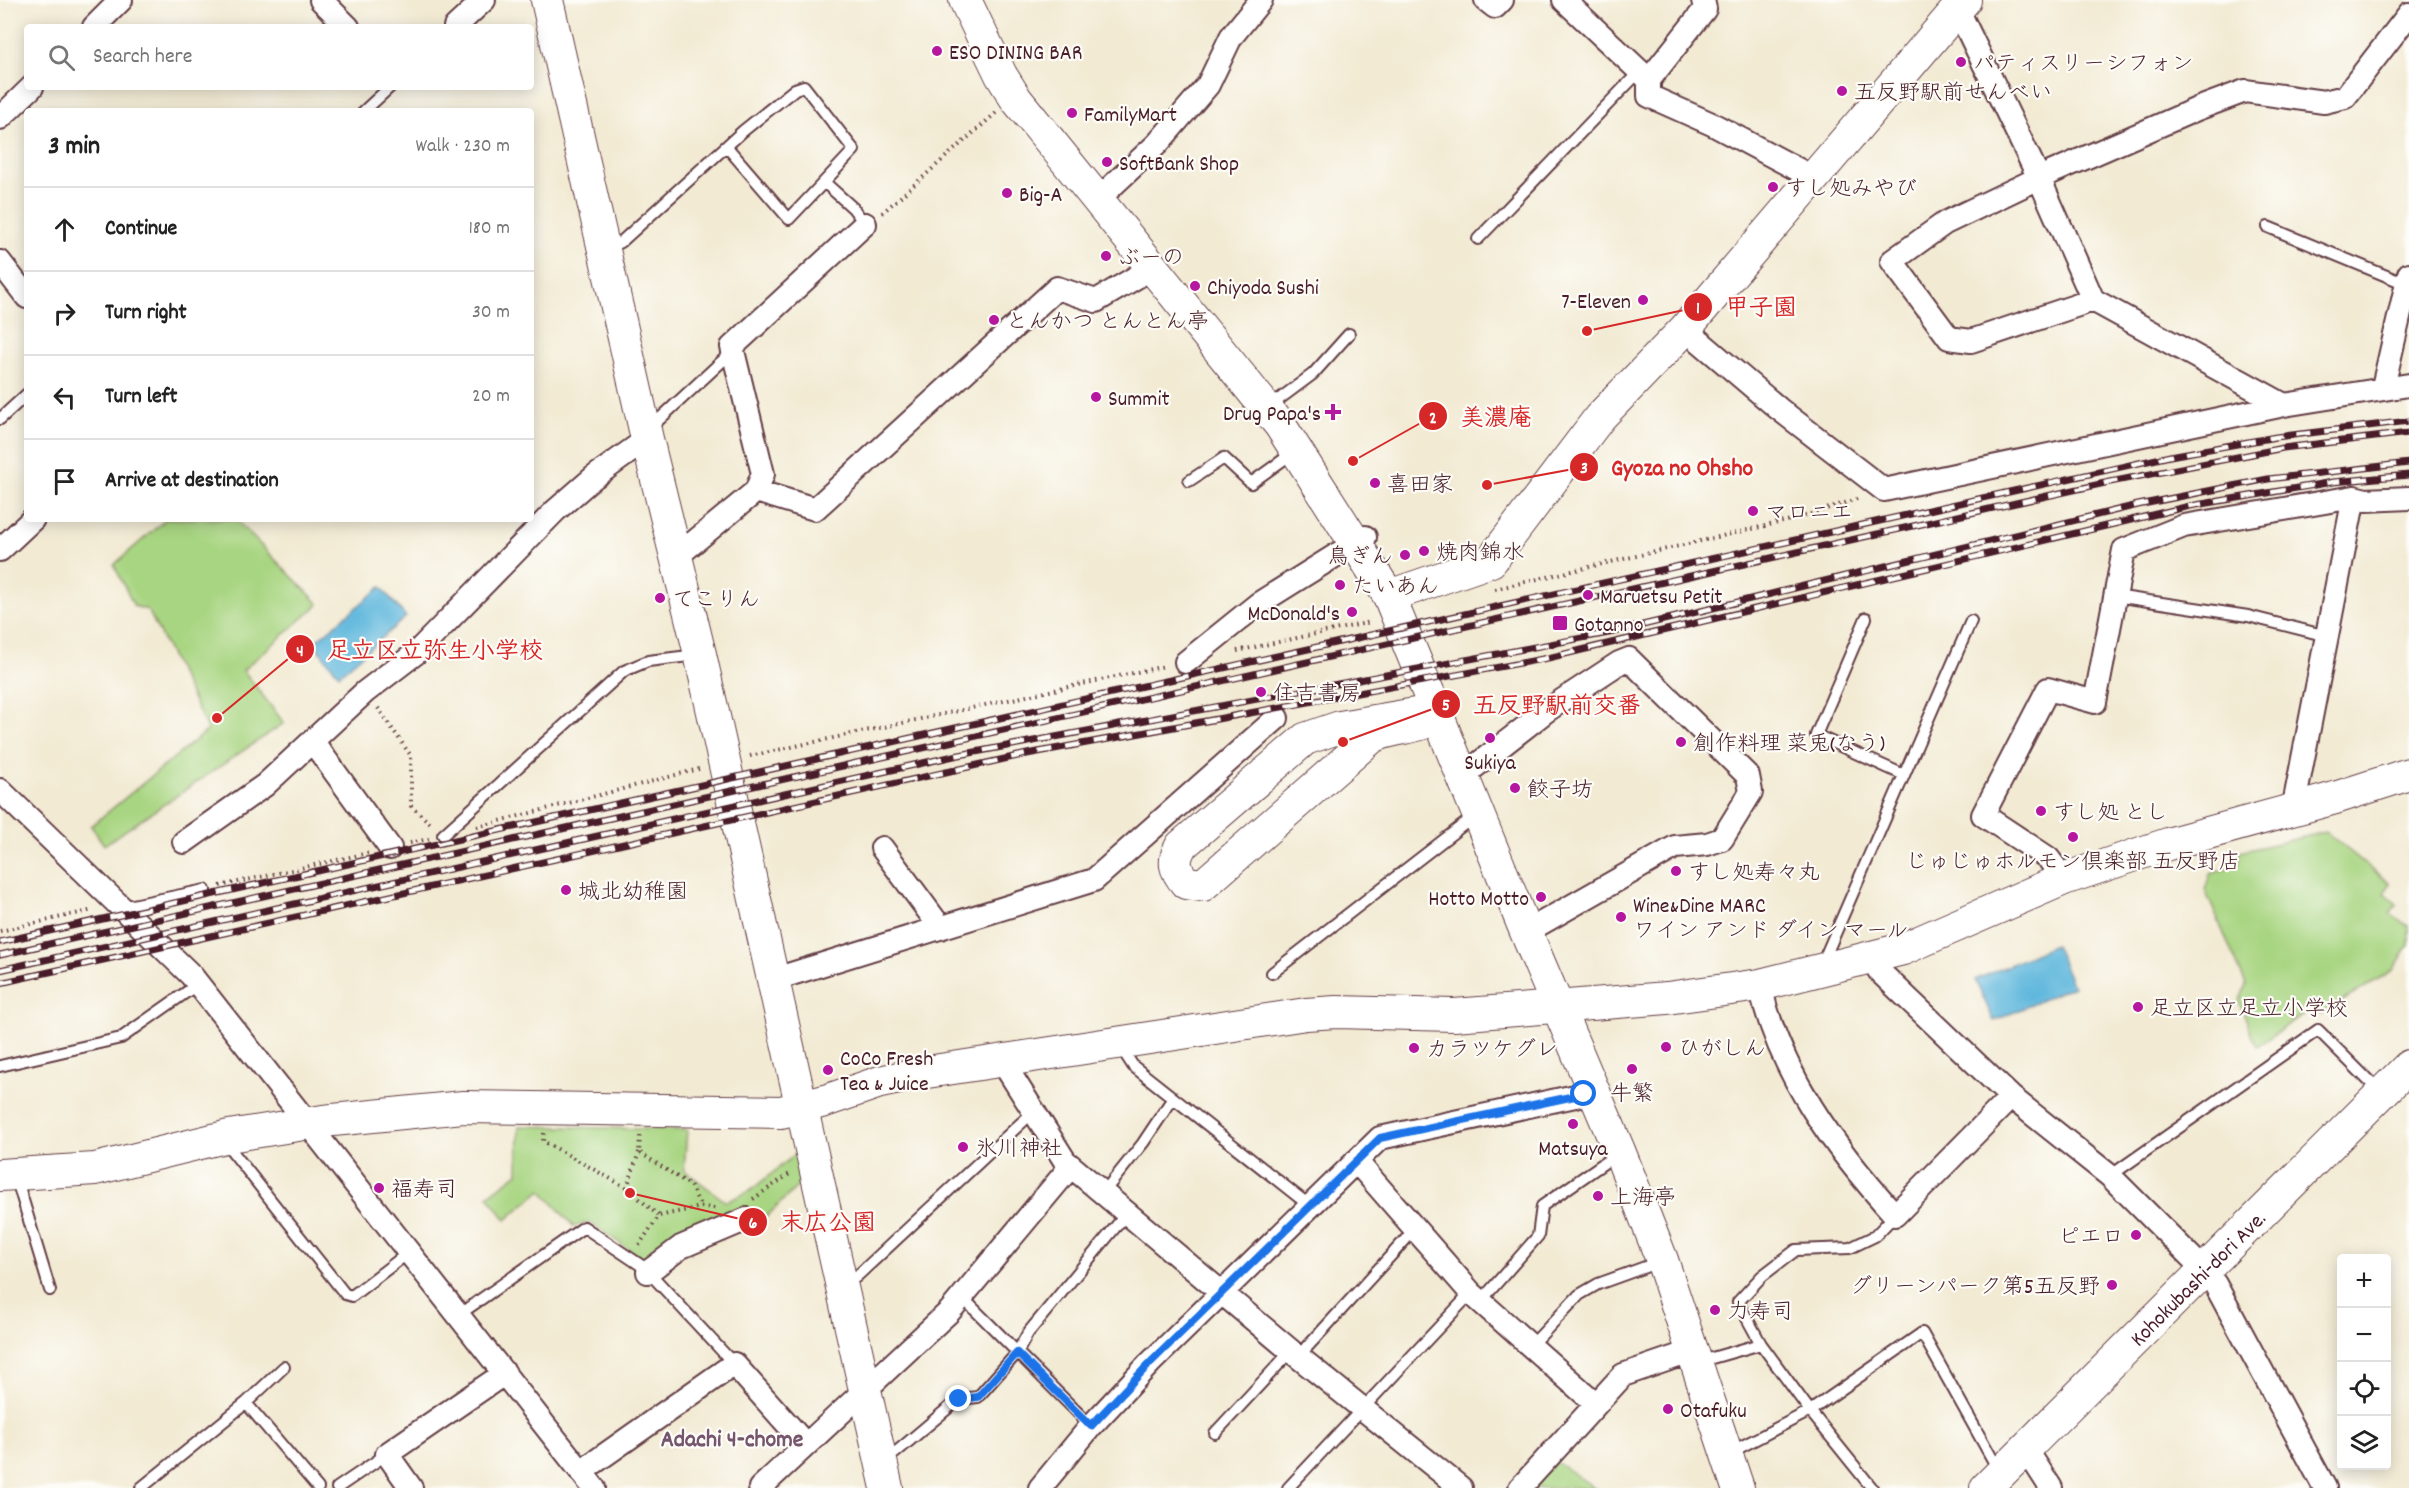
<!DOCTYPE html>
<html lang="en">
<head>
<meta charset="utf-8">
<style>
	body { margin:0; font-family:Dekko,"Klee One",sans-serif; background:#f6f6f6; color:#222 }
	.controls { position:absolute; right:18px; bottom:18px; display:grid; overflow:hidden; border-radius:6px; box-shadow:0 3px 15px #0003 }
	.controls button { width:54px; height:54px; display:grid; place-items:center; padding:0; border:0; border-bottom:2px solid #e0e0e0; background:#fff; color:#222; font:30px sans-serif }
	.stop { position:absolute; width:18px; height:18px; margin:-14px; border:4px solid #1a73e8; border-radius:50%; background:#fff }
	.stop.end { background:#1a73e8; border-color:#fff; box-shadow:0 2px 6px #0008 }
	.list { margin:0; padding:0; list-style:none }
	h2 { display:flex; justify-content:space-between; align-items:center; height:78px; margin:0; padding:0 24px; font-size:26px }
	h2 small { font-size:20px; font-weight:400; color:#767676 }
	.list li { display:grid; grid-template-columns:39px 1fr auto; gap:18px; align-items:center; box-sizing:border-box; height:84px; padding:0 24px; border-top:2px solid #e0e0e0 }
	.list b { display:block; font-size:22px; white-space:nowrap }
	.list em { font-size:20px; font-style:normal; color:#767676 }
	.icon { flex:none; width:33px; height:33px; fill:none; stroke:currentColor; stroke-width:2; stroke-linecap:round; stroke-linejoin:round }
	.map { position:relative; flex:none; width:2409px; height:1488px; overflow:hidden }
	.search { position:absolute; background:#fff; box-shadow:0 3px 15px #0003; left:24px; top:24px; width:510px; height:66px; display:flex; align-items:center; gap:15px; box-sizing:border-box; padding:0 21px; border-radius:6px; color:#767676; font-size:22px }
	.panel { position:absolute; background:#fff; box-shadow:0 3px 15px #0003; left:24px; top:108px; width:510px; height:414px; border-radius:6px }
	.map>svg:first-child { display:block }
</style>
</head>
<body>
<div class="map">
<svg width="2409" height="1488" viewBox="0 0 2409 1488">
	<rect width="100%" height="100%" fill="#fdfcf7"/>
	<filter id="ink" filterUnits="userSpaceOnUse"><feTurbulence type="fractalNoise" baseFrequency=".0167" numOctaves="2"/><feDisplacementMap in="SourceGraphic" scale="12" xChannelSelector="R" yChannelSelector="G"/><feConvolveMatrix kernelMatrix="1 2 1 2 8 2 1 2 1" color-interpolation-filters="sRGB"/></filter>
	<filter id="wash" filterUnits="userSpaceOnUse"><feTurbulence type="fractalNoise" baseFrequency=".008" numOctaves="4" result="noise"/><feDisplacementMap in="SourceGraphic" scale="24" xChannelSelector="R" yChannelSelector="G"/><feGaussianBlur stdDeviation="1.35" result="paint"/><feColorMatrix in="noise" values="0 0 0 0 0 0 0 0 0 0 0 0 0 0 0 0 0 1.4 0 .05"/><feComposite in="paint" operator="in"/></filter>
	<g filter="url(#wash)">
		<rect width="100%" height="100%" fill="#f2ead3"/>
		<path fill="#a8d581" stroke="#797a56" stroke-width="1.5" d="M166 519H235L319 604 243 670 284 723 104 845 91 826 208 730 148 610 134 606 114 565Z
			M2326 832 2390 884 2384 893 2397 904 2390 913 2409 927V946L2393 970 2320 1015 2311 1009 2257 1046 2239 1002 2246 985 2205 890 2210 874 2239 864V852Z
			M519 1126 687 1130 684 1170 726 1202 750 1191 797 1153 803 1181 761 1222 747 1211 646 1261 589 1222 574 1227 541 1190 506 1220 488 1196 518 1173Z
			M1556 1462 1595 1488H1531Z"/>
		<path fill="#60b8dd" stroke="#556c84" stroke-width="1.5" d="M381 587 406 617 339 675 313 643Z
			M2055 945 2073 986 1994 1021 1975 980Z"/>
	</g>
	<g filter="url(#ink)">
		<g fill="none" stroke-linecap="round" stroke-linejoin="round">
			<defs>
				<path id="lane" d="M364 111 390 87
					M727 147 789 219 824 182 853 208 865 224
					M2268 227 2406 284
					M1478 239 1639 72
					M607 249 621 242 743 131 795 89 804 86 854 150 824 182
					M1270 406 1313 374 1349 334
					M0 419 27 394
					M650 428 733 351
					M1189 481 1224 458 1251 483 1294 452
					M2115 596 2248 616 2327 636
					M1866 618 1816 735 1904 775
					M443 835 624 671 648 661 697 655
					M123 907 205 890
					M1827 965 1825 957 1971 621
					M1272 973 1476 815
					M1120 1046 1133 1066 1310 1206
					M0 1066 121 1038 198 984
					M229 1139 232 1151 345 1294 352 1296 408 1253
					M2110 1176 2318 1030 2380 1092
					M16 1177 50 1290
					M1103 1193 1143 1143 1173 1098
					M843 1281 856 1277 1034 1111
					M962 1297 1091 1426
					M1481 1301 1538 1236 1542 1206 1617 1154
					M457 1316 584 1227 645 1268 734 1364
					M1761 1344 1738 1302 1762 1276 1796 1250 1850 1248 1875 1236 1895 1215
					M1530 1347 1579 1295 1598 1284 1659 1262
					M1299 1356 1416 1228
					M1698 1362 1761 1344 1810 1411 1872 1488
					M246 1403 318 1488
					M1215 1433 1291 1351
					M1729 1453 1810 1411 1922 1333 1999 1471
					M884 1458 895 1453 959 1399 978 1397 1017 1353 1028 1333 1127 1213
					M141 1488 246 1403 284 1367
					M337 1488 387 1454
					M1288 1488 1471 1293"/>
				<path id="street" d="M321 0 348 27
					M1486 0 1495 7 1502 0
					M1564 0 1649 80V96L1714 125 1814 178
					M1958 10 2039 178 2093 300 2284 405
					M94 27 121 0
					M455 27 484 0
					M1649 80 1705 9 1703 0
					M0 118 32 87
					M1096 201 1158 143 1208 85 1231 37 1261 0
					M0 262 27 297
					M2093 300 1971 341 1949 338 1892 261 1945 223 2039 178 2197 109 2245 91 2324 102 2345 97 2409 14
					M1685 329 1779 409 1884 490 2284 405 2409 385
					M2383 387 2409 274
					M756 491 815 509 1057 288 1096 301 1152 268
					M0 550 33 519
					M676 557 756 491 763 474 732 347 865 224
					M1186 662 1258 604 1365 537
					M313 742 390 848
					M1464 775 1546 711 1619 663 1629 659 1748 776 1751 792 1722 839 1707 844 1675 847 1526 932
					M0 790 191 975 594 1488
					M2293 810 2354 497
					M184 842 265 785 365 692 416 653 555 511 593 478 647 439
					M882 848 941 928
					M2064 879 2048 858 1983 815 2048 689 2095 702 2124 550 2184 526 2354 497 2366 500 2409 498
					M1871 958 1880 972 2011 1097 2110 1176 2204 1270 2215 1284 2325 1488
					M772 980 1094 880 1277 718
					M1760 985C1779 1073 1835 1149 1895 1215L2011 1097
					M1002 1061 1065 1161 1291 1351 1461 1488
					M1356 1161 1471 1293 1596 1404
					M648 1272 681 1247 747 1219
					M2026 1449 2051 1488
					M582 1471 734 1364 806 1445
					M411 1488 387 1454 505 1373
					M760 1488 950 1311 1071 1166
					M1040 1488 1091 1426 1150 1363 1380 1138 1594 1092
					M1520 1488 1623 1375 1681 1355 1695 1362"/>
				<g id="secondary">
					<path d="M547 0 647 439 700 654 887 1488"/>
					<path d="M965 0 1001 75 1016 99 1280 425 1389 596 1526 932 1620 1153 1662 1260 1738 1488"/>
					<path d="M1389 596 1491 561 1600 417 1685 329 1965 0"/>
					<path d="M1427 712 1439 714C1422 730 1391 726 1371 738L1203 885 1186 883C1175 870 1172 862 1181 846L1305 739 1340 727Z"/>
					<path d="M0 1175 95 1169 229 1136 323 1121 463 1107 781 1112 825 1101 880 1082 927 1072 1306 1014 1336 1012 1454 1015 1667 998 1760 985 1903 949 2064 879 2168 844 2335 798 2409 774"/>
					<path id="s1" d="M1986 1488 2409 1066"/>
				</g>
			</defs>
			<use href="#lane" stroke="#633d44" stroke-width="14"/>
			<use href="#street" stroke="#633d44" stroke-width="26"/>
			<use href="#secondary" stroke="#633d44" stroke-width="34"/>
			<path stroke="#633d44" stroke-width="4" stroke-dasharray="1.5 4.5" stroke-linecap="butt" d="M882 213 996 113
				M1495 589 1795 519 1860 498
				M1237 651 1371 622
				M378 708 411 756V806L432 825
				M750 756 1165 666
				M477 827 699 769
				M410 843 429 839
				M220 886 368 853
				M0 931 93 910
				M544 1133 543 1141 627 1188
				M640 1136 639 1152 690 1185 701 1207
				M639 1152 627 1188 659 1216
				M753 1199 791 1173
				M639 1245 659 1216 701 1207 715 1208"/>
			<use href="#lane" stroke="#fff" stroke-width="10"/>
			<use href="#street" stroke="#fff" stroke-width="22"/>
			<use href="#secondary" stroke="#fff" stroke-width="32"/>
			<defs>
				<path id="rail" d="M0 942 2170 456 2276 437 2409 421
					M0 955 2105 483 2283 448 2409 433
					M0 970 954 756 1614 632 2138 505 2268 479 2409 463
					M0 983 1027 754 1548 658 2190 506 2333 482 2409 475"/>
			</defs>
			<use href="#rail" stroke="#4a1f2b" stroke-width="7"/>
			<use href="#rail" stroke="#fdfcf7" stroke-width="4.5" stroke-dasharray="14" stroke-linecap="butt"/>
		</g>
	</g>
	<g fill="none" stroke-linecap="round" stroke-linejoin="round" filter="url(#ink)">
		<path stroke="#1a73e8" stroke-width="8" d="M959 1399 978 1397 1017 1353 1091 1426 1150 1363 1380 1138 1584 1094"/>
	</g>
	<g fill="#b5179e" stroke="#fdfcf7" stroke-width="2">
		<circle cx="937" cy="51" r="6"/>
		<circle cx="1961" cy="62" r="6"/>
		<circle cx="1842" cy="91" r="6"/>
		<circle cx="1072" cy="113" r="6"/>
		<circle cx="1107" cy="162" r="6"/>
		<circle cx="1773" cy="187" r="6"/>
		<circle cx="1007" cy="193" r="6"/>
		<circle cx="1106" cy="256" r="6"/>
		<circle cx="1195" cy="286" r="6"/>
		<circle cx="1643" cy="300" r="6"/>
		<circle cx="994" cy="320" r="6"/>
		<circle cx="1096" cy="397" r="6"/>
		<path d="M1330 403h6v6h6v6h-6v6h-6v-6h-6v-6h6z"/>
		<circle cx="1375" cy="483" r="6"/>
		<circle cx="1753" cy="511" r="6"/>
		<circle cx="1424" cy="551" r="6"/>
		<circle cx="1405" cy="555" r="6"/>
		<circle cx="1340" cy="585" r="6"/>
		<circle cx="1588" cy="595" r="6"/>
		<circle cx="660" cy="598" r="6"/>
		<circle cx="1352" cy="612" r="6"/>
		<rect x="1552" y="615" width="16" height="16" rx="3"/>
		<circle cx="1261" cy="692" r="6"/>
		<circle cx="1490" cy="738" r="6"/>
		<circle cx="1681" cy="742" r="6"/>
		<circle cx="1515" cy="788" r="6"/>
		<circle cx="2041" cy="811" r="6"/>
		<circle cx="2073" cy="837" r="6"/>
		<circle cx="1676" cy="871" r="6"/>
		<circle cx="566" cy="890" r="6"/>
		<circle cx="1541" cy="897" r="6"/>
		<circle cx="1621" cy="917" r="6"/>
		<circle cx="2138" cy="1007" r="6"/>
		<circle cx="1666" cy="1047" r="6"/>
		<circle cx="1414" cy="1048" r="6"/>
		<circle cx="1632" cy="1069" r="6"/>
		<circle cx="828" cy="1070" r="6"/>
		<circle cx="1573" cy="1124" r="6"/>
		<circle cx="963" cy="1147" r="6"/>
		<circle cx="379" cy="1188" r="6"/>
		<circle cx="1598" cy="1196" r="6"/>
		<circle cx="2136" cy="1235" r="6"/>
		<circle cx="2112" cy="1285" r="6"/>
		<circle cx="1715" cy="1310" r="6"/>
		<circle cx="1668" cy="1409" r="6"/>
	</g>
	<g text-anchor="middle" stroke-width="4.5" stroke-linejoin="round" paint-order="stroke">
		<g font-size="22" fill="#4a1f2b" stroke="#fdfcf7" text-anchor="start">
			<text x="949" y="59">ESO DINING BAR</text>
			<text x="1973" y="70">パティスリーシフォン</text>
			<text x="1854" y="99">五反野駅前せんべい</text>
			<text x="1084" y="121">FamilyMart</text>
			<text x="1119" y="170">SoftBank Shop</text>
			<text x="1785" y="195">すし処みやび</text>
			<text x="1019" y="201">Big-A</text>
			<text x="1118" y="264">ぶーの</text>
			<text x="1207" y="294">Chiyoda Sushi</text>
			<text x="1631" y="308" text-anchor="end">7-Eleven</text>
			<text x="1006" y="328">とんかつ とんとん亭</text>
			<text x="1108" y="405">Summit</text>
			<text x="1321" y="420" text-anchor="end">Drug Papa's</text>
			<text x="1387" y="491">喜田家</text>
			<text x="1765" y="519">マロニエ</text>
			<text x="1436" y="559">焼肉錦水</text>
			<text x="1393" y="563" text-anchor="end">鳥ぎん</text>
			<text x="1352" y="593">たいあん</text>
			<text x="1600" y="603">Maruetsu Petit</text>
			<text x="672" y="606">てこりん</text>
			<text x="1340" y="620" text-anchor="end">McDonald's</text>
			<text x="1574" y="631">Gotanno</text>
			<text x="1273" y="700">住吉書房</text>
			<text x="1693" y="750">創作料理 菜兎(なう)</text>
			<text x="1490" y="769" text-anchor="middle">Sukiya</text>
			<text x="1527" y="796">餃子坊</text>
			<text x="2053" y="819">すし処 とし</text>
			<text x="2073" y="868" text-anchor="middle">じゅじゅホルモン倶楽部 五反野店</text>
			<text x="1688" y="879">すし処寿々丸</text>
			<text x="578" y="898">城北幼稚園</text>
			<text x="1529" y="905" text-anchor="end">Hotto Motto</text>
			<text x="1633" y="912">Wine&amp;Dine MARC<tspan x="1633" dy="25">ワイン アンド ダイン マール</tspan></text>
			<text x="2150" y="1015">足立区立足立小学校</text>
			<text x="1678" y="1055">ひがしん</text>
			<text x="1426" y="1056">カラツケグレ</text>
			<text x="840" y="1065">CoCo Fresh<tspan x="840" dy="25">Tea &amp; Juice</tspan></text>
			<text x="1632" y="1100" text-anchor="middle">牛繁</text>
			<text x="975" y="1155">氷川神社</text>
			<text x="1573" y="1155" text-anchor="middle">Matsuya</text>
			<text x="391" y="1196">福寿司</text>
			<text x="1610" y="1204">上海亭</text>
			<text x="2124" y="1243" text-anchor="end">ピエロ</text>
			<text x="2100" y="1293" text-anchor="end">グリーンパーク第5五反野</text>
			<text x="1727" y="1318">力寿司</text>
			<text x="1680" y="1417">Otafuku</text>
		</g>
		<g font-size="22" fill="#4a1f2b" stroke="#fdfcf7">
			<text dy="8" stroke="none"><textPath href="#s1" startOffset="298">Kohokubashi-dori Ave.</textPath></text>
		</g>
		<g font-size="24" font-weight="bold" fill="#76566e" stroke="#fdfcf7">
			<text x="732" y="1446">Adachi 4-chome</text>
		</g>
	</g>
	<path fill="none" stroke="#d62828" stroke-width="2" d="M1587 331L1698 307M1353 461L1433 416M1487 485L1584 467M217 718L300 649M1343 742L1446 704M630 1193L753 1222"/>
	<g fill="#d62828" stroke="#fdfcf7" stroke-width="2">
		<circle cx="1587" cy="331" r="6"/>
		<circle cx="1353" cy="461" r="6"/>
		<circle cx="1487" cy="485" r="6"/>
		<circle cx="217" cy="718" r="6"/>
		<circle cx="1343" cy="742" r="6"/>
		<circle cx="630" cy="1193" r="6"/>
		<circle cx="1698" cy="307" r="15"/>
		<circle cx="1433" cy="416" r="15"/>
		<circle cx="1584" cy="467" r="15"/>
		<circle cx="300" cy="649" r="15"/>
		<circle cx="1446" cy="704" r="15"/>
		<circle cx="753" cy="1222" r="15"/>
	</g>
	<g font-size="18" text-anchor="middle" font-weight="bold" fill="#fff">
		<text x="1698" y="313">1</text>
		<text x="1433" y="423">2</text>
		<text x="1584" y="473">3</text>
		<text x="300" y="656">4</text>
		<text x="1446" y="710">5</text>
		<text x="753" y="1228">6</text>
	</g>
	<g font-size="24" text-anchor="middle" font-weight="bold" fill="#d62828" stroke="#fdfcf7" stroke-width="4.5" stroke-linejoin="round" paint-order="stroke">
		<text x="1761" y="315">甲子園</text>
		<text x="1496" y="425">美濃庵</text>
		<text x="1682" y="475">Gyoza no Ohsho</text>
		<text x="435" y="658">足立区立弥生小学校</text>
		<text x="1557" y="713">五反野駅前交番</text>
		<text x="828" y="1230">末広公園</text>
	</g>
</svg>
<div class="controls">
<button>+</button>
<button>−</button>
<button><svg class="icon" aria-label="locate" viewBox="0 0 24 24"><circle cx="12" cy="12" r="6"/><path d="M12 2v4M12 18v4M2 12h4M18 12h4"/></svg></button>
<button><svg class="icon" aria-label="layers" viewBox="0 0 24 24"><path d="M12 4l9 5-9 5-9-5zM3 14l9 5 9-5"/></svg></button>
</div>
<div class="stop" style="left:1584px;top:1094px"></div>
<div class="stop end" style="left:959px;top:1399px"></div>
<div class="search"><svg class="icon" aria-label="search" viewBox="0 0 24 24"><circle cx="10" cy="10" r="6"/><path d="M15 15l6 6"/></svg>Search here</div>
<section class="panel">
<h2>3 min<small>Walk · 230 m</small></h2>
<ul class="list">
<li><svg class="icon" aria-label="ahead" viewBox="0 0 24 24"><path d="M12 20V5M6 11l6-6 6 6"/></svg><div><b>Continue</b></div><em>180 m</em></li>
<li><svg class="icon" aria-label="right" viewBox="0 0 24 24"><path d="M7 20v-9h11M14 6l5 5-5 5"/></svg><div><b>Turn right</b></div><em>30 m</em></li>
<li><svg class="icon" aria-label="left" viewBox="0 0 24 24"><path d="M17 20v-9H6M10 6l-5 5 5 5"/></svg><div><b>Turn left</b></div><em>20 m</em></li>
<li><svg class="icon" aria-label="arrive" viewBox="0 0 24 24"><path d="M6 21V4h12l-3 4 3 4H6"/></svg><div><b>Arrive at destination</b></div></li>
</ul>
</section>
</div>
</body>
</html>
